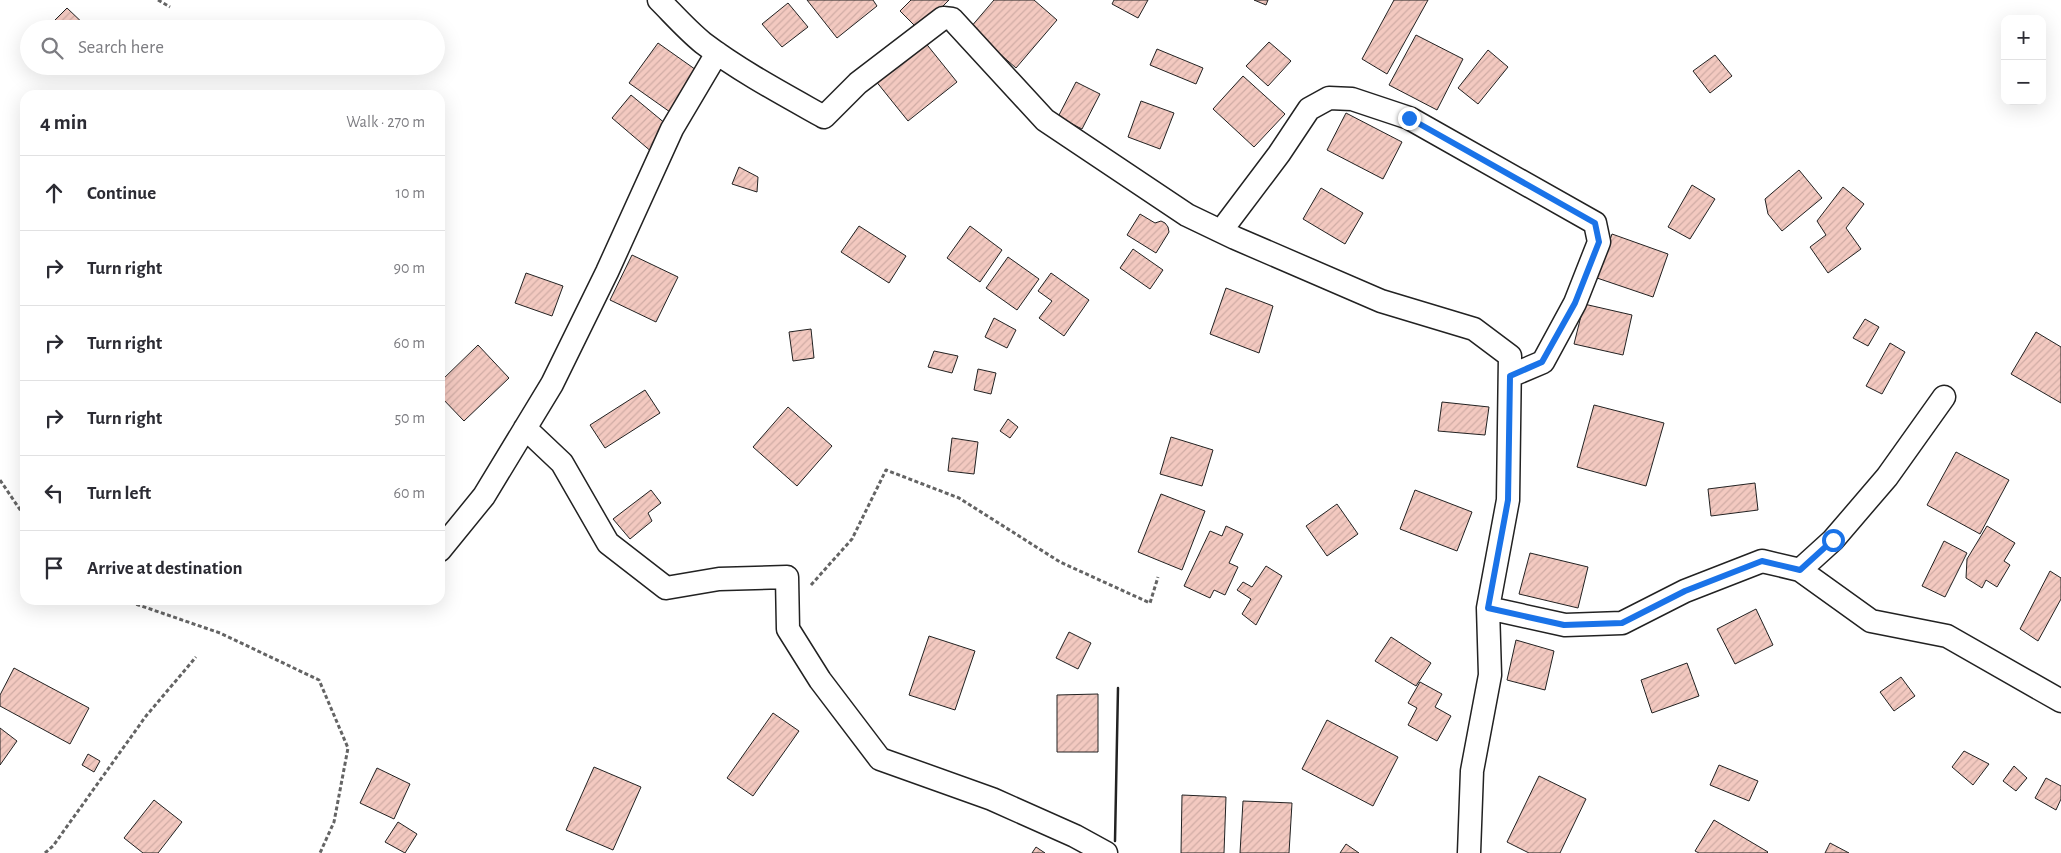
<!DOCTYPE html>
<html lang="en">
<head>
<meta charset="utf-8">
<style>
	body { margin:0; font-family:"Alegreya Sans",sans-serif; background:#f7f7f7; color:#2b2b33 }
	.controls { position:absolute; right:15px; top:15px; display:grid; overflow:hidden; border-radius:10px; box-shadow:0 5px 20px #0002 }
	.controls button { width:45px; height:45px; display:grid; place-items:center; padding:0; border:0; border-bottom:1px solid #e1e1e2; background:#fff; color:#2b2b33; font:25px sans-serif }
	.stop { position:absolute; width:15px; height:15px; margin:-11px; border:4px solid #1a73e8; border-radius:50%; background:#fff }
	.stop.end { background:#1a73e8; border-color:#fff; box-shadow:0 1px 5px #0008 }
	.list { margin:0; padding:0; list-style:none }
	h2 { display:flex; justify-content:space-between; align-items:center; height:65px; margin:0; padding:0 20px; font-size:21px }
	h2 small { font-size:16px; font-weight:400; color:#7c7c81 }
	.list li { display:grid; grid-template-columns:32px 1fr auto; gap:15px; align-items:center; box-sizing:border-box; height:75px; padding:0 20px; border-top:1px solid #e1e1e2 }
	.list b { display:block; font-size:19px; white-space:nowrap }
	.list em { font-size:16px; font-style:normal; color:#7c7c81 }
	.icon { flex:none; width:28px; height:28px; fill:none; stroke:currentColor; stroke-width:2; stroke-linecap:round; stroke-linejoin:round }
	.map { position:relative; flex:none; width:2061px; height:853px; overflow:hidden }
	.search { position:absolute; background:#fff; box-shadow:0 5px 20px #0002; left:20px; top:20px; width:425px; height:55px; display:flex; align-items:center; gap:12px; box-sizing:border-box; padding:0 18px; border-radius:28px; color:#7c7c81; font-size:19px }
	.panel { position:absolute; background:#fff; box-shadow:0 5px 20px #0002; left:20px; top:90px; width:425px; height:515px; border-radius:15px }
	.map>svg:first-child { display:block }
</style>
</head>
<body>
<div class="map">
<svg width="2061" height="853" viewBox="0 0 2061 853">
	<defs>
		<pattern id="building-hatch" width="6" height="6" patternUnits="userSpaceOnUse" patternTransform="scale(1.25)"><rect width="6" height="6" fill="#f3c9c0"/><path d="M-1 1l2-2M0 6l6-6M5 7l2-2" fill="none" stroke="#d0aca5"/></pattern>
	</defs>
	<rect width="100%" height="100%" fill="#fff"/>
	<path fill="url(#building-hatch)" stroke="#222" d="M807 0H873L877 6 837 38Z
		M911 0H949L919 30 900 11Z
		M994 0H1034L1057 20 1016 68 970 28Z
		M1114 0H1148L1138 18 1112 4Z
		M1254 0H1268L1266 5Z
		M1394 0H1428L1387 74 1362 59Z
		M788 3 808 27 782 47 762 24Z
		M67 8 88 28 87 29 48 27Z
		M1416 35 1463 59 1437 110 1389 85Z
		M924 41 957 82 908 121 875 80Z
		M1269 42 1291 61 1268 86 1246 66Z
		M658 43 699 72 670 112 629 83Z
		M1157 49 1203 68 1196 84 1150 65Z
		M1488 50 1508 67 1478 104 1458 88Z
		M1715 55 1732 76 1710 93 1693 71Z
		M1243 76 1285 114 1254 147 1213 109Z
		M1076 82 1100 94 1082 129 1058 117Z
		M631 95 672 129 653 153 612 118Z
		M1141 101 1174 113 1160 149 1128 137Z
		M1346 113 1402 142 1383 179 1327 150Z
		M739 167 758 177 757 192 732 184Z
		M1799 170 1822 198 1782 231 1768 214 1765 199Z
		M1692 185 1715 199 1690 239 1668 227Z
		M1843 187 1864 204 1846 228 1861 249 1828 273 1810 247 1826 235 1817 221Z
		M1321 188 1363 213 1345 244 1303 219Z
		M1140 214 1155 223 1161 221 1165 223 1168 227 1169 232 1156 253 1127 235Z
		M859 226 906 256 889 283 841 252Z
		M970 226 1002 250 980 282 947 258Z
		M1612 234 1668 254 1653 297 1597 278Z
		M1133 249 1163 270 1150 289 1120 268Z
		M632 255 678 277 656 322 610 300Z
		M1008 257 1039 279 1017 310 986 288Z
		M526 273 563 286 552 316 515 303Z
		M1051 273 1089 300 1064 336 1039 318 1052 301 1038 291Z
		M1226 288 1273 306 1259 353 1210 334Z
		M1584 304 1632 315 1623 355 1574 344Z
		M994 318 1016 330 1007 348 985 337Z
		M1865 319 1879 327 1868 346 1853 338Z
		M811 329 814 358 793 361 789 332Z
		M2036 332 2061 347V403L2011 374Z
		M1890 343 1905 352 1882 394 1866 386Z
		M478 345 509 378 464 421 440 396V382Z
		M934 351 958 356 952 373 928 367Z
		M978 369 996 373 991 394 974 390Z
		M645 390 660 413 605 448 590 425Z
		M1442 402 1489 407 1485 435 1438 431Z
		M1594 405 1664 423 1646 486 1577 467Z
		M788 407 832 446 797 486 753 447Z
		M1008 419 1018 427 1010 438 1000 431Z
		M1171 437 1213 450 1202 486 1160 474Z
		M952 438 978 442 974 474 948 471Z
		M1956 452 2009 480 1980 534 1927 505Z
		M1755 483 1758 510 1711 516 1708 489Z
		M651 490 661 503 648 513 652 521 630 539 613 519Z
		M1415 490 1472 512 1457 551 1400 529Z
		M1161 494 1205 511 1182 570 1138 552Z
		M1337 504 1358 534 1327 556 1306 526Z
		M1226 526 1243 534 1229 563 1238 567 1225 595 1214 590 1210 598 1184 586 1210 531 1222 536Z
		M1987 526 2015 543 2004 561 2010 565 1997 587 1986 580 1982 588 1966 578 1967 559Z
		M1944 541 1967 553 1945 597 1922 586Z
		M1530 553 1588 567 1578 608 1519 594Z
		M1266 566 1282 576 1256 625 1242 614 1251 599 1237 590 1243 582 1252 587Z
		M2050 571 2061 578V599L2038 641 2020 629Z
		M1756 609 1773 645 1735 664 1717 629Z
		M1069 632 1091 643 1078 669 1056 658Z
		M929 636 975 651 955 710 909 695Z
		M1391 637 1431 663 1416 686 1375 661Z
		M1516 640 1554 651 1545 690 1507 680Z
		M1687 663 1699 696 1652 713 1641 680Z
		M14 668 89 708 70 744 0 706V695Z
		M1901 677 1915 696 1894 711 1880 692Z
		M1420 682 1442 694 1435 707 1451 716 1437 741 1408 725 1417 708 1408 703Z
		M1098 694V752H1057V695Z
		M773 713 799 731 753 796 727 778Z
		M1327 720 1398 757 1373 806 1302 769Z
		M0 728 17 741 0 765Z
		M1964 751 1989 764 1973 785 1952 767Z
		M88 754 100 761 94 772 82 765Z
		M1719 765 1758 781 1749 801 1710 785Z
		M2014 766 2027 778 2016 791 2003 781Z
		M594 767 641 787 613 850 566 830Z
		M377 768 410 784 394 819 360 803Z
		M1539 776 1586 799 1560 853H1529L1507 842Z
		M2046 778 2061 786V799L2056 810 2035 798Z
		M1182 795 1226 797 1224 853H1181Z
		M154 800 182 822 158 853H143L124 838Z
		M1243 801 1292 803 1289 853H1240Z
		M1714 820 1768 852 1767 853H1699L1695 851Z
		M398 822 417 834 405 853 385 842Z
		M1830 843 1849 853H1825Z
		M1346 844 1359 853H1340Z
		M1036 847 1045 853H1032Z"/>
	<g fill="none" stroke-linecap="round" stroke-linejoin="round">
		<defs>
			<path id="minor" d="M659 0C673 14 687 30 703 43 740 71 783 94 824 117L858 83 943 18 952 19 1045 120 1187 215 1235 238 1381 301 1474 329 1510 356 1508 500 1488 608 1490 675 1472 771 1469 853
				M1227 223 1279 154 1309 109 1329 98 1352 99 1409 118 1595 223 1599 242 1575 303 1543 362 1510 376
				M525 428 562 463 608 543 666 588 719 579 787 577 788 629 820 680 880 759 992 799 1075 836 1106 853
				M440 550 484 496 552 384 607 272 672 129 717 53
				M1800 570 1871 621 1947 636 2061 701
				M1488 608 1565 625 1622 623 1685 591 1762 561 1800 570 1833 540 1887 477 1944 397"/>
		</defs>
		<use href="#minor" stroke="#222" stroke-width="25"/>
		<path stroke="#646464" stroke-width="3" stroke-dasharray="4 2.5" stroke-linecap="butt" d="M158 0 170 7
			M0 480 25 517
			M811 585 852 539 886 470 959 498 1060 562 1150 603 1158 577
			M124 600 220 633 319 680 348 748 334 822 320 853
			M45 853 53 846 146 716 196 657"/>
		<use href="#minor" stroke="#fff" stroke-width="22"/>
		<path stroke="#222" stroke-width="2.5" d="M1115 841 1118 688"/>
	</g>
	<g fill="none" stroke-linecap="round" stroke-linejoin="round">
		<path stroke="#1a73e8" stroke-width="6" d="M1409 118 1595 223 1599 242 1575 303 1542 362 1510 376 1508 500 1488 608 1564 625 1622 623 1685 591 1762 561 1800 570 1833 540"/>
	</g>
</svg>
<div class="controls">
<button>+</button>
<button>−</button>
</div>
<div class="stop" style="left:1833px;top:540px"></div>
<div class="stop end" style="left:1409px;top:118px"></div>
<div class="search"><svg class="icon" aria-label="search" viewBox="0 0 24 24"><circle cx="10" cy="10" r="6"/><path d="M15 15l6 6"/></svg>Search here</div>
<section class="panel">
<h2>4 min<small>Walk · 270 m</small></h2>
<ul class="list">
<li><svg class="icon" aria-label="ahead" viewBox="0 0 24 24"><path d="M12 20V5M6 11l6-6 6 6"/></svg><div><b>Continue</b></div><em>10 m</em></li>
<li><svg class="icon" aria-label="right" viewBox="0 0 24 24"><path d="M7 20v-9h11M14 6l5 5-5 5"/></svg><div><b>Turn right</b></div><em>90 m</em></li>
<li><svg class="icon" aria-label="right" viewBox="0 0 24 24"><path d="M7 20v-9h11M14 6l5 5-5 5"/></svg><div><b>Turn right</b></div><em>60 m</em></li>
<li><svg class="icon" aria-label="right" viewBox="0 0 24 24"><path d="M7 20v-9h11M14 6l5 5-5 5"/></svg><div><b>Turn right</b></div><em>50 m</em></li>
<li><svg class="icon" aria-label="left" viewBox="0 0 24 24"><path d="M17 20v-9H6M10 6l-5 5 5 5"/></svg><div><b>Turn left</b></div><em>60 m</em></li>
<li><svg class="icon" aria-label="arrive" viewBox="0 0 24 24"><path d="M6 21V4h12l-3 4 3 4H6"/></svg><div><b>Arrive at destination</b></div></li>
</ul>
</section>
</div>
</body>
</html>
